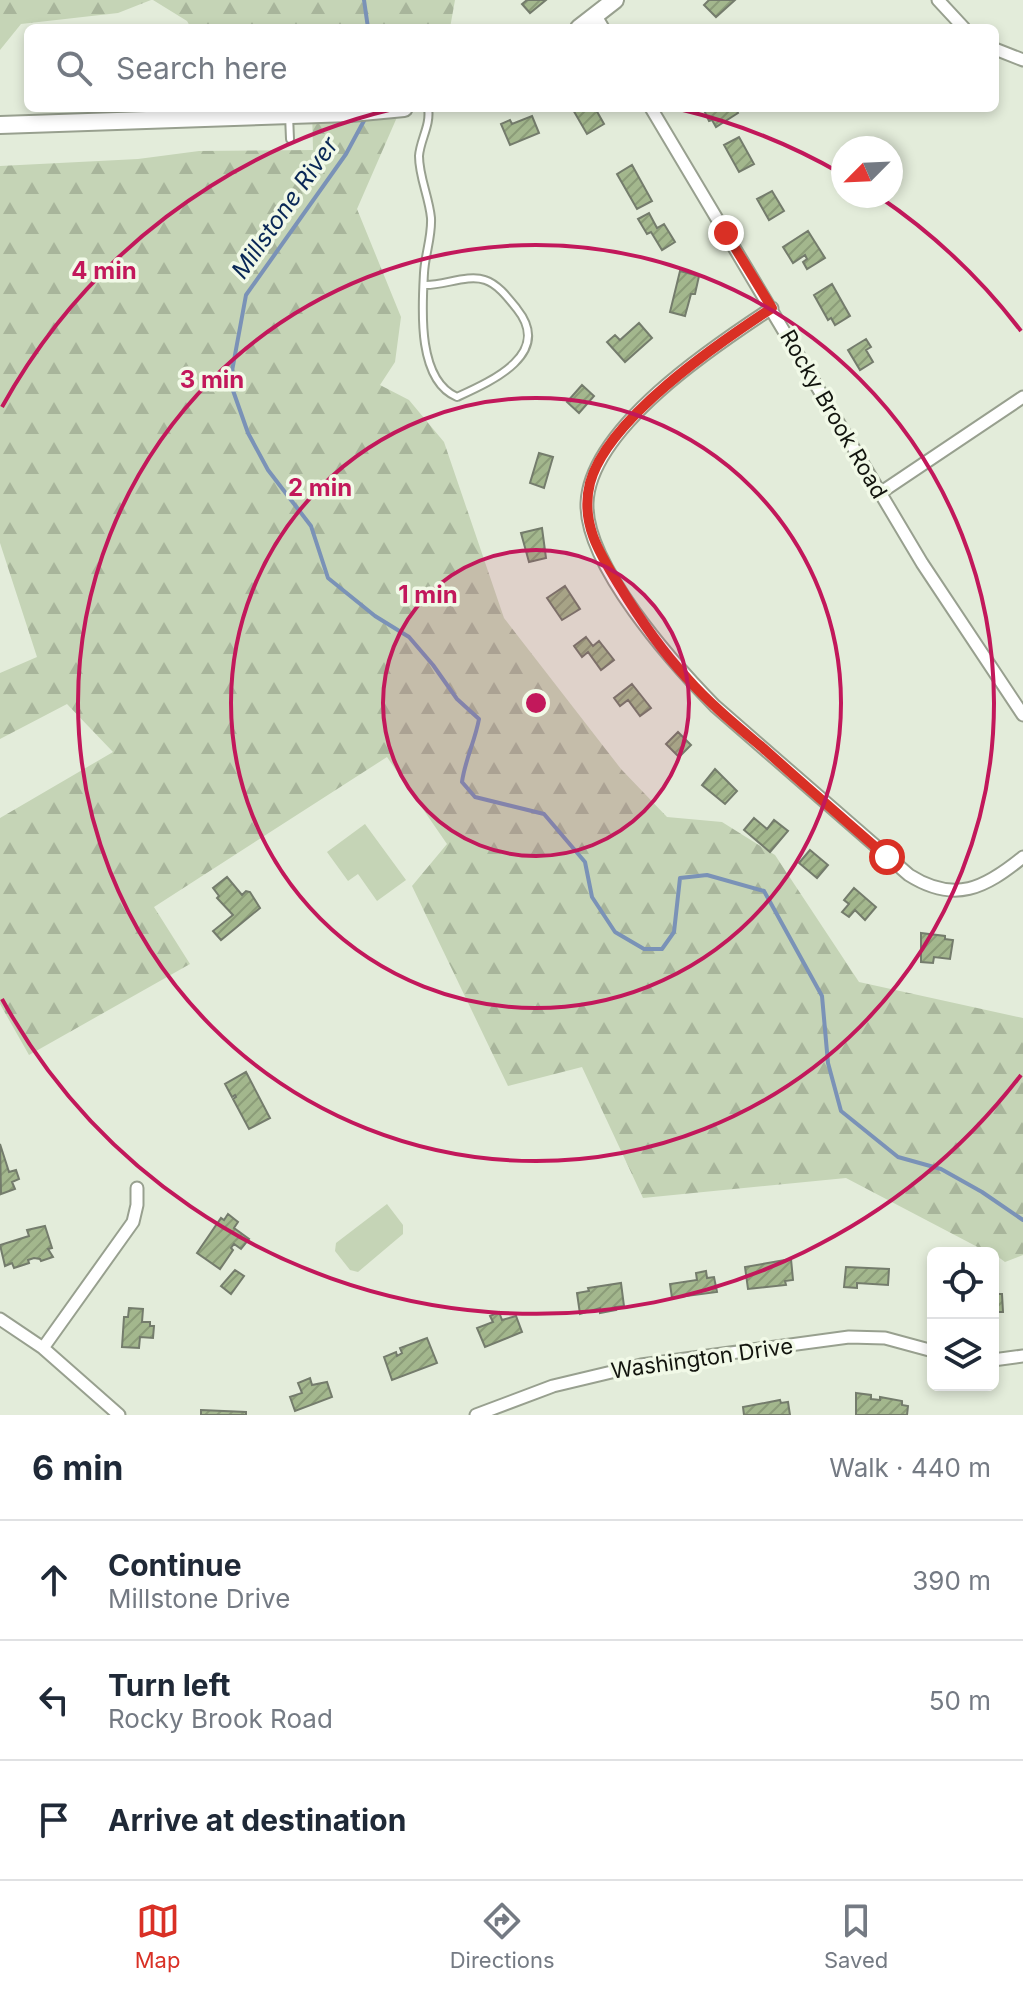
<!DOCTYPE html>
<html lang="en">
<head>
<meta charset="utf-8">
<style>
	body { margin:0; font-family:Inter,sans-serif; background:#f6f6f7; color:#1f2937 }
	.controls { position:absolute; right:24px; bottom:24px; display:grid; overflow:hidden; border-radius:12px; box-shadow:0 4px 12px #0003 }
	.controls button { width:72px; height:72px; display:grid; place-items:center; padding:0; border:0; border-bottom:2px solid #e0e1e3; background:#fff; color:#1f2937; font:40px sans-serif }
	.compass { position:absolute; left:831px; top:136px; width:72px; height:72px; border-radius:50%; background:#fff; box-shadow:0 4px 12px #0003; rotate:246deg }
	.stop { position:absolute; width:24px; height:24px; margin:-18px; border:6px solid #d93025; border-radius:50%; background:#fff }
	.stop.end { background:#d93025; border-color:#fff; box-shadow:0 2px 8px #0008 }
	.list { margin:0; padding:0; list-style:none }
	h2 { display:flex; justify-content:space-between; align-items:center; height:104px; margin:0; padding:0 32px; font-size:34px }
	h2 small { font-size:26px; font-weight:400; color:#747a83 }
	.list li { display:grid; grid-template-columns:52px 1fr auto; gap:24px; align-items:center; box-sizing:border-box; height:120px; padding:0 32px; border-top:2px solid #e0e1e3 }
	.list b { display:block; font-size:30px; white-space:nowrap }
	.list p { margin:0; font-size:26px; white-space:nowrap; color:#747a83 }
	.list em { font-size:26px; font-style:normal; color:#747a83 }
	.icon { flex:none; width:44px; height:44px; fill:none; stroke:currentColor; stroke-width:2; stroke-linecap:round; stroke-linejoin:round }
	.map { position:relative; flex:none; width:1023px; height:1415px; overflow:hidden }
	.search { position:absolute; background:#fff; box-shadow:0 4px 12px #0003; left:24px; right:24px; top:24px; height:88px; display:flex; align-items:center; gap:20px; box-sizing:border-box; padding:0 28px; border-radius:12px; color:#747a83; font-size:30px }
	.sheet { height:464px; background:#fff }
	nav { display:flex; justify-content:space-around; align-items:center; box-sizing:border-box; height:112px; border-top:2px solid #e0e1e3; background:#fff; font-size:22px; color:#747a83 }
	nav a { display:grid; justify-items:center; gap:4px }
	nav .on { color:#d93025 }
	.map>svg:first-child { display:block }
</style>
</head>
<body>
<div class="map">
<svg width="1023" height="1415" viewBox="0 0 1023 1415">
	<defs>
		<pattern id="forest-firs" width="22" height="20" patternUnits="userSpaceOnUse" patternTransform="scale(2)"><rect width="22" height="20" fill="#c5d4b6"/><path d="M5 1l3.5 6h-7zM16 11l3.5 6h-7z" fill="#a8b59b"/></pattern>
		<pattern id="building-hatch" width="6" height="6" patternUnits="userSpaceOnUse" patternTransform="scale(2)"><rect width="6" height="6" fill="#a3b78d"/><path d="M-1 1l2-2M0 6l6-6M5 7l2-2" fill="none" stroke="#8b9c78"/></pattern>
	</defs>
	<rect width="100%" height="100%" fill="#e3ecda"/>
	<path fill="#c5d4b6" d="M365 824 406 880 377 901 358 874 348 881 327 852Z
		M387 1204 403 1225V1234L358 1272 350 1270 335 1251 336 1243Z"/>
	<path fill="url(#forest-firs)" d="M0 0H151L118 13 21 24 0 50Z
		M153 0H455L450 28H191L187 21Z
		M312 108H401L357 209 401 317 395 362 380 385 409 400 444 442 504 618 621 769 667 817 722 822 775 855 859 982 1023 1018V1255L1005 1262 993 1253H989L846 1178 643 1198 582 1067 508 1086 412 886 447 844 387 757 154 907 190 964 29 1055 0 1004V818L113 752 67 704 0 739V673L37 657 0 543V166L138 159 199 151 313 150Z"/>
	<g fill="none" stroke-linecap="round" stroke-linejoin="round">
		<path stroke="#7a92b7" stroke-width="4" d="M364 0 368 28
			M366 117 346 154 246 295 230 382 248 433 268 470 311 526 328 578 375 616 409 637 433 665 457 699 479 719C475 741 465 760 462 782L475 797 544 814 585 862 592 897 615 932 644 949H662L674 932 680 878 707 875 764 891 822 996 828 1063 841 1111 898 1157 941 1169 982 1192 1023 1220"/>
	</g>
	<path fill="url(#building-hatch)" stroke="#747c6c" stroke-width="2" d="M527 0H546L530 13 522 4Z
		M709 0H735L716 17 704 5Z
		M572 108H595L604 124 587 134Z
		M703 108H735L738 113 716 127 712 120 709 121Z
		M532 116 539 133 510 145 501 124 510 120 512 124Z
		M739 137 754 164 739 172 724 145Z
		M632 165 652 201 637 209 617 174Z
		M772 191 784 211 769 220 757 199Z
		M649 213 657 228 664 224 675 242 662 250 651 232 647 234 638 219Z
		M808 231 825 258 807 269 803 262 807 259 805 255 793 263 783 247Z
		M680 271 699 276 695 294H691L685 316 670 312Z
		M832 284 850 316 835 325 831 318 828 320 814 295Z
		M639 323 652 338 625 362 607 342 615 335 620 340Z
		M866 339 871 347 866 350 873 362 860 370 848 350Z
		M582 385 594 396 579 413 567 402Z
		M539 453 553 457 544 488 530 483Z
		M542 528 546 558 529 562 521 533Z
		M565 586 580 609 562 620 547 598Z
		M586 637 593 646 599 641 614 660 601 670 588 652 582 657 574 646Z
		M632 684 651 708 640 716 628 700 620 706 614 698Z
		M678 732 691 745 679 757 666 744Z
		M715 769 737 791 725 804 702 785Z
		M754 818 767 829 774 820 788 831 770 852 744 830Z
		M810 850 828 865 817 878 799 863Z
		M227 877 242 895 246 891 250 892 260 908 221 940 213 931 233 915 217 898 219 896 213 888Z
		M854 888 876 907 865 920 855 910 849 917 842 912 849 904 844 900Z
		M921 933 945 936V939L953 940 950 959 934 957 933 963 921 962Z
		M246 1072 270 1118 249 1129 233 1099 236 1097 235 1095 232 1097 225 1084Z
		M0 1144 9 1172 16 1170 19 1179 12 1182 15 1189 1 1194Z
		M228 1214 238 1222 234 1228 249 1239 241 1249 234 1244 231 1248 233 1250 220 1269 197 1253 221 1218 224 1220Z
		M45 1226 52 1248 48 1249 53 1257 41 1261 40 1259 34 1258 28 1260 29 1263 14 1268 12 1263 5 1266 0 1245 29 1236 27 1230Z
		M791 1259 793 1280 785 1281 786 1285 748 1289 745 1267Z
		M846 1267 889 1269 888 1285 857 1283V1288L844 1287Z
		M235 1270 244 1276 231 1294 221 1286Z
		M706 1271 707 1278 714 1277 717 1292 672 1298 670 1284 697 1280 696 1273Z
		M621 1283 624 1306 615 1307 616 1310 600 1313V1308L580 1314 577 1293 589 1291 588 1288Z
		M993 1294H1002L1003 1312H993Z
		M129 1308 143 1309 142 1322H150V1326H154L153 1338 140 1337 139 1348 122 1347 124 1317H128Z
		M499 1312 502 1320 516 1316 522 1332 485 1347 477 1328 493 1322 490 1316Z
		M427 1338 437 1363 392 1380 384 1357 396 1352 397 1356 402 1353 400 1348Z
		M310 1378 312 1385 327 1382 332 1397 295 1411 290 1397 302 1393 298 1383Z
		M856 1393 871 1395V1399L880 1400V1397L902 1401V1405L908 1406 907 1415H856Z
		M780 1400 781 1403 788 1402 790 1415H744L743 1407Z
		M201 1410 246 1412V1415H201Z"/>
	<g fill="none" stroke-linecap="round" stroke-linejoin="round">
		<defs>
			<path id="lane" d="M289 115 290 139
				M424 285C443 286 467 274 485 280 498 284 509 299 517 309 553 354 492 381 457 397 417 380 422 309 424 273 425 254 432 237 431 218 429 197 419 177 419 156 420 140 431 125 428 108"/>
			<path id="street" d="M938 0 964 28
				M596 16 603 28
				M995 49 1023 60
				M651 108 922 563 1023 715
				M772 308C714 346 590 428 587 503 585 565 673 663 715 706L909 875C955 904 985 888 1023 857
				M880 493 1023 397
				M0 1319 43 1348 119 1415
				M43 1348 133 1222 137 1205V1188
				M993 1360 1023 1356
				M476 1415 553 1386 641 1365 849 1337 885 1338 933 1351"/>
			<path id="secondary" d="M579 28 615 0
				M0 125 351 113 404 108"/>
		</defs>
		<use href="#lane" stroke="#98a08f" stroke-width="10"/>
		<use href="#street" stroke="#98a08f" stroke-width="15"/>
		<use href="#secondary" stroke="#98a08f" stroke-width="20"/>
		<use href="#lane" stroke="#fff" stroke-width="6"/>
		<use href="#street" stroke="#fff" stroke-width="11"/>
		<use href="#secondary" stroke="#fff" stroke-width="16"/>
	</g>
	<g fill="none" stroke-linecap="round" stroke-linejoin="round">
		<path stroke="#d93025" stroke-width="10" d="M726 233 772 308C717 344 607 419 590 483 580 522 599 553 619 585 639 618 661 650 687 678 710 704 737 726 763 748 804 785 846 821 887 857"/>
	</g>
	<circle cx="536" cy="703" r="153" fill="#c2185b" fill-opacity=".12"/>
	<g fill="none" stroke="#c2185b" stroke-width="4">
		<circle cx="536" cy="703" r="153"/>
		<circle cx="536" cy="703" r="305"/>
		<circle cx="536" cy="703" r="458"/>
		<path d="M1021 1075A611 611 0 0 1 2 999M2 407A611 611 0 0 1 393 109M679 109A611 611 0 0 1 842 174M878 196A611 611 0 0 1 1021 331"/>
	</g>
	<g text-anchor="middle" stroke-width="7" stroke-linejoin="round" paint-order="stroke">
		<g font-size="22" fill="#12140e" stroke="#f1f9e7">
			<text transform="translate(834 414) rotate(60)" y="8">Rocky Brook Road</text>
			<text transform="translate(702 1358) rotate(-8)" y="8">Washington Drive</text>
		</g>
		<g font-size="24" font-style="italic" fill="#092756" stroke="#f1f9e7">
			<text transform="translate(285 208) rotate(-55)" y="8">Millstone River</text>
		</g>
	</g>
	<circle cx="536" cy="703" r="12" fill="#c2185b" stroke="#f1f9e7" stroke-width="4"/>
	<g font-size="24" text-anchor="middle" font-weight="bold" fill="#c2185b" stroke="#f1f9e7" stroke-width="7" stroke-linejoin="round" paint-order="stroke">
		<text x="104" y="279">4 min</text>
		<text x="212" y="388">3 min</text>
		<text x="320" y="496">2 min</text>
		<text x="428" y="603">1 min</text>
	</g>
</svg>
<div class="controls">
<button><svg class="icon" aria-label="locate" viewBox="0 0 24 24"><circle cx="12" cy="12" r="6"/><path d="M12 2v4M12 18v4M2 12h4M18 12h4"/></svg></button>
<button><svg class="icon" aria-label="layers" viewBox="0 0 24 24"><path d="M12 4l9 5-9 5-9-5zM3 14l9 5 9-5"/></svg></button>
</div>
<svg class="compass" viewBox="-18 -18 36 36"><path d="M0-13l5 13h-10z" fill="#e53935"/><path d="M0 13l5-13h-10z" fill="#747a83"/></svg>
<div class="stop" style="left:887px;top:857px"></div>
<div class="stop end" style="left:726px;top:233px"></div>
<div class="search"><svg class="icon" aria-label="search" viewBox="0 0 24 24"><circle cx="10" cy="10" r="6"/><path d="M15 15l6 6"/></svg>Search here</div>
</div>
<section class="sheet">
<h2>6 min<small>Walk · 440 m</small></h2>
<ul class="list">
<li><svg class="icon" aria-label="ahead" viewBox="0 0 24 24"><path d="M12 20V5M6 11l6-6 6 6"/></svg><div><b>Continue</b><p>Millstone Drive</p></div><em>390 m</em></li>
<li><svg class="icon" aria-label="left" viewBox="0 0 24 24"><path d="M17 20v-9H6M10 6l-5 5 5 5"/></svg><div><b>Turn left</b><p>Rocky Brook Road</p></div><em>50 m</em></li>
<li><svg class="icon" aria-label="arrive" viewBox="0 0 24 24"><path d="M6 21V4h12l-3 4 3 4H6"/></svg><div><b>Arrive at destination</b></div></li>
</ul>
</section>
<nav>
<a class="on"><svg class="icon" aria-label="map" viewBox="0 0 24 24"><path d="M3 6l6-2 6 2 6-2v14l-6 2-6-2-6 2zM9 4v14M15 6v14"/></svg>Map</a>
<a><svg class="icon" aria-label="directions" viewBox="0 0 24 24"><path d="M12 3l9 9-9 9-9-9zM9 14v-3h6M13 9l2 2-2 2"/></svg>Directions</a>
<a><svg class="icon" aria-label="saved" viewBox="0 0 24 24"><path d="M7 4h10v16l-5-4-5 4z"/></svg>Saved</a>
</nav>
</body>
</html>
